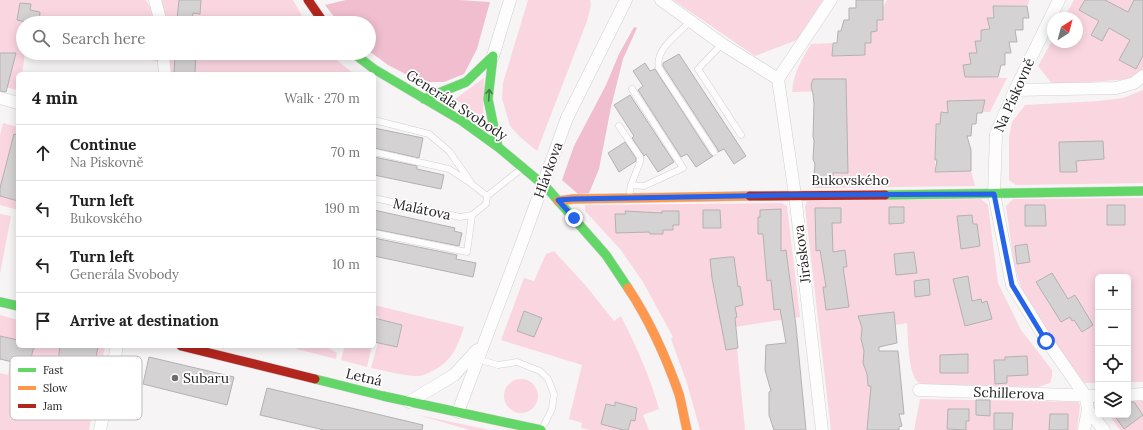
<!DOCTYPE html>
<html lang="en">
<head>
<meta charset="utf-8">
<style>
	body { margin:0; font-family:Lora,serif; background:#f6f6f6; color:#222 }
	.controls { position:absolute; right:12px; bottom:12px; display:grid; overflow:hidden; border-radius:6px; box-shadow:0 2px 10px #0003 }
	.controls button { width:36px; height:36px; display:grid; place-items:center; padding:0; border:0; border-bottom:1px solid #e0e0e0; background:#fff; color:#222; font:20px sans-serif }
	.compass { position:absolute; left:1047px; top:12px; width:36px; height:36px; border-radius:50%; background:#fff; box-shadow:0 2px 10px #0003; rotate:36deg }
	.stop { position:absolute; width:12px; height:12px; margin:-9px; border:3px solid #2563eb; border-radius:50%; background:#fff }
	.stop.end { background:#2563eb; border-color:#fff; box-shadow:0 1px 4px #0008 }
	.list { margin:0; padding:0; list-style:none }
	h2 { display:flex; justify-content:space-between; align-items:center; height:52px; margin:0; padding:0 16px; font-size:17px }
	h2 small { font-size:13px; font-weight:400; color:#767676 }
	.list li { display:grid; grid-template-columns:26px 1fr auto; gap:12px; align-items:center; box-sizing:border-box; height:56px; padding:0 16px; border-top:1px solid #e0e0e0 }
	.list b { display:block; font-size:15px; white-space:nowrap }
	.list p { margin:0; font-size:13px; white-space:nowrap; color:#767676 }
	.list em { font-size:13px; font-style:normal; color:#767676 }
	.icon { flex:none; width:22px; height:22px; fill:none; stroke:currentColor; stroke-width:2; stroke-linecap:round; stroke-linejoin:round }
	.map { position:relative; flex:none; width:1143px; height:430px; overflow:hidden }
	.search { position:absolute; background:#fff; box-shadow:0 2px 10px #0003; left:16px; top:16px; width:360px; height:44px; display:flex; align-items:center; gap:10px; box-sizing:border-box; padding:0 14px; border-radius:22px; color:#767676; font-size:15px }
	.panel { position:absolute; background:#fff; box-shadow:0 2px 10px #0003; left:16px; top:72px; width:360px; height:276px; border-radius:6px }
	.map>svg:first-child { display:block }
</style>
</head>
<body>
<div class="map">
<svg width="1143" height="430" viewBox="0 0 1143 430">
	<rect width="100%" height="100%" fill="#f7f4f5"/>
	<path fill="#fad6e1" d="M0 0H146L154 14 155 23H23V53H25L22 74H18V90L0 86Z
		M162 0H293L306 23H164Z
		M528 0H590L591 5 587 21 537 151 520 137 510 126 502 98 503 83Z
		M673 0H823L797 40 755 56Z
		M887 0H1029L1028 5 993 6 994 18 964 77 1007 78 990 112H948L942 124 935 125V172L971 171 975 186 814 188V184L833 174 847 173 846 91 792 92C793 74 802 59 811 44L832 43V56L865 55 864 43Z
		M1074 0H1143V73L1130 79 1053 85 1038 66 1053 39V42H1077V18H1064Z
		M122 53H158L160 62Z
		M167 53H328L354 74H169Z
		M484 78 483 118 455 99Z
		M1143 90V183L1016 185 1009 180V137L1012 122 1025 105 1099 101 1123 98Z
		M3 123 18 127V210L0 205V136Z
		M1143 198V382H1128V277H1098V383H1081L1022 291 1014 264 1006 206 1013 199Z
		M981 199 988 205 998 283 1021 330 1052 370V377L1050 383 1038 387 927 385C925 384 921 384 918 382 908 374 908 336 907 323L895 325 894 312 862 316 870 386 901 382 904 414 872 417 871 430H831L805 207 807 201Z
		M782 203 787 206 800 317 735 327 745 430H700L687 383 671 339 673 337 643 282 620 249 585 211V205Z
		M0 214 11 216 0 274Z
		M554 251 586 286 614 321 621 316C636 346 650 376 659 409L643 415 649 430H590L581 428 582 423 569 419 582 365 501 340 524 278 534 281 546 254Z
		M374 305 464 327C458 346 451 363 432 371 428 373 423 376 418 376 407 377 383 370 371 368L378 343 397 347 402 326 379 319V317L374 315Z
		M0 315 18 320V340L0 336Z
		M34 346H63L60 362 94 369 98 346H105L89 430H0V373L8 375 10 361 29 366Z
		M298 346H324L337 353 336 359 297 349Z
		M345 346H372L367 367 341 360Z
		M504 396a17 17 0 1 1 34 0a17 17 0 1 1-34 0Z
		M920 399 1078 402 1080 405 1077 430H914Z
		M1128 401H1143V430H1120L1109 415H1128Z
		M418 415 490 430H470Z"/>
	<path fill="#f0becf" d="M346 0H459L490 2 477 49 464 74 444 82H421L388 65 369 51V23H339L325 5Z
		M634 27 637 28 623 59 611 107 599 169 589 193 578 194 562 180 574 146 606 85 619 54Z"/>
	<path fill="#d4d2d3" stroke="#b3b1b1" d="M179 0H201L200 14 193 13 192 20 177 19Z
		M856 0H883V20H877V31L871 32V43H865V55L832 56 833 43H837L838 31H841L844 20H849V8H856Z
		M1085 0H1105L1128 12 1134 0H1143V56L1136 69 1119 60 1130 40 1109 28 1102 41 1091 35 1099 21 1079 10Z
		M20 3 31 4 30 10 40 12 39 23H30L17 20Z
		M993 6H1027L1029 18H1023V30H1015L1017 42H1009L1011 53H1005V65H1001L998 77H965L963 65 971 64 969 53H977L975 41H981V30L990 29 987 18H994Z
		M0 53H16L6 92 0 91Z
		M175 53H196L195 74H174Z
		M679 54 746 156 734 164 724 149 718 152V150L663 66V63Z
		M645 63 650 71 655 69 710 154 713 156 696 167 687 154 681 157 638 90 643 86 633 71Z
		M813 79H846L848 173H833V184H813L815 164 813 159 814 141 813 136 814 104 813 94 811 86Z
		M630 95 674 162 658 172 646 154 644 156 632 138 634 136 614 105Z
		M985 100 982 113H977L976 124H972L971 136H967L971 150V171L935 172 937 160H935L936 124H940L941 112 948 113 947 101Z
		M374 128 423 138 419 158 374 148Z
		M14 134 18 135V201L0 196V188Z
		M1103 141 1104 159 1076 161 1077 172H1060L1059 142Z
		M625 142 636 158V161L619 172 608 153Z
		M374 157 417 166V169L444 175 441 189 374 175Z
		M1025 205H1045L1046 226H1025Z
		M1107 205H1125V225H1107Z
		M889 207H904V223L889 224Z
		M815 208H841V223H832L833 252 845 250 847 267H843L849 307 826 310 823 287H826L820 250 816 251Z
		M781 209V251L786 250 796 326 806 430H774L769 415V392L771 391 765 370 766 345 786 343 780 309 774 310 771 280 767 281 763 234H758V217H760V210Z
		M374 210 455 228 454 231 462 233 459 246 374 229Z
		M703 210H720L721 228H703Z
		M625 211 662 213V211H679V225H673V230H663V234H650L649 232 616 233 615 214H626Z
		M972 215 973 224H977L980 246 961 249 957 216Z
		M374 238 457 255 456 259 476 263 473 277 374 256Z
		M1027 244 1030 262 1017 264 1015 246Z
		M914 252 917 273 896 275 894 254Z
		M729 257H734L738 287 740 286 743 305 735 307 737 317 735 318 738 348 726 350 712 278 710 259Z
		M1052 273 1068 299 1075 295 1093 325 1082 332 1074 320 1072 321 1070 317 1061 322 1036 282Z
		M968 276 972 301 981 299 982 303 987 301 992 319 965 326 953 279Z
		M929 279 930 295 915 297 914 281Z
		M524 311 542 318 534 337 517 331Z
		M894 312 897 343 879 347V351H898L904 414H899L902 426 899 427V430H867L871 386H868L867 374 863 363 864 351 861 339 862 328 858 316Z
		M374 318 402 325 397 347 374 342Z
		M0 336 18 340V346H34L29 366 0 359Z
		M60 346H98L94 369 58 361Z
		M968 354V373H940V355Z
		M1027 356 1028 375 1007 376V383L995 384 994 360H1005V357Z
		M149 357 234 377 227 405 143 384Z
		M267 388 423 425 422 430H324L260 415Z
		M976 400H990V416L976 415Z
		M615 402 637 408 635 421 631 420 628 430H623L601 424 606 404 615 406Z
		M1128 402H1134L1143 415 1124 429 1114 415H1128Z
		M948 409H969V421H966V430L947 429Z
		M994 413H1013L1012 430H994Z
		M1050 414H1068V430H1049Z"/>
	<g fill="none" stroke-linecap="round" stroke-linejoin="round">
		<defs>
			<path id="lane" d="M691 21C679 33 654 50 659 68L714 152
				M722 44 698 69 741 135
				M374 120 429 134 449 151 470 181
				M619 126 640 157V162L631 185
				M374 152 449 169 469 182 487 196
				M629 197 631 185 644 186 683 168 632 89
				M374 198 460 217 472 215 486 204 487 196 521 169
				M374 233 467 252 472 215
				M477 359 498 365 517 362 540 371 548 379 554 394 552 409 542 429"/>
			<path id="street" d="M155 0 161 23
				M661 0 722 44 778 79 795 195 822 430
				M1059 0 1015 90 996 134 994 194 1012 285 1047 341 1086 397 1088 410 1104 430
				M163 53 165 74
				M493 56 510 0
				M778 79 831 0
				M1015 90 1116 88 1134 83 1143 76
				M0 98 18 103
				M567 118 626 0
				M919 390 1098 396
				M1128 395 1143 394
				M409 402 454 375 477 350
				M458 412 521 245
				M100 430 117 346
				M1084 430 1088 410"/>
			<path id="fast" d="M353 53 374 69 462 121 498 147 546 187 606 255 628 288
				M493 56 488 99 498 147
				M424 99 466 82 493 56
				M885 195 1143 191
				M0 302 18 306
				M315 379 383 396 541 430"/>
			<path id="slow" d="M558 201 573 199 750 196
				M628 288C650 321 666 357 679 394 682 405 684 418 687 430"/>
			<path id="jam" d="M308 0 324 23
				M750 196 885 195
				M181 346 315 379"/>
		</defs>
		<use href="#lane" stroke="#d2d0d1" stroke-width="7"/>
		<use href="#street" stroke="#d2d0d1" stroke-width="13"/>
		<use href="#fast" stroke="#d2d0d1" stroke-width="10"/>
		<use href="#slow" stroke="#d2d0d1" stroke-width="10"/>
		<use href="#jam" stroke="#d2d0d1" stroke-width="10"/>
		<use href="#lane" stroke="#fefdfe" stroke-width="6"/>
		<use href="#street" stroke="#fefdfe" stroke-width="12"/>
		<use href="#fast" stroke="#63d668" stroke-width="9"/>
		<use href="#slow" stroke="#ff974d" stroke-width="9"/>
		<use href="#jam" stroke="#b3261e" stroke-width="9"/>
		<defs>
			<path id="street-bridge" d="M521 245 567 118"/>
		</defs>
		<use href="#street-bridge" stroke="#d2d0d1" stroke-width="13" stroke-linecap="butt"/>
		<use href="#street-bridge" stroke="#fefdfe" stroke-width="12"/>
	</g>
	<defs><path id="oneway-shaft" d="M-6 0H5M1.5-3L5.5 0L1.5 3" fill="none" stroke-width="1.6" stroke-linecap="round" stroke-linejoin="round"/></defs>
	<use stroke="#447c46" href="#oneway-shaft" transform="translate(489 95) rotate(-87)"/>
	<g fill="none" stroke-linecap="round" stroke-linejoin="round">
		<path stroke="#2563eb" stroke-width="5" d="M574 218 558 200 573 199 795 195 994 194 1012 285 1046 341"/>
	</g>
	<circle fill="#6e6c6c" stroke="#fff" stroke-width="1.5" cx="175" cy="378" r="4"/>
	<g text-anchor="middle" stroke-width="3.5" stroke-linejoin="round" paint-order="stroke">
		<g font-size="14" fill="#252323" stroke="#fff">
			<text transform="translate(1014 95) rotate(-66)" y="5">Na Pískovně</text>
			<text transform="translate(457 105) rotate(33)" y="5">Generála Svobody</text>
			<text transform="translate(548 170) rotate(-70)" y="5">Hlávkova</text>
			<text x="850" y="185">Bukovského</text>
			<text transform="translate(422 209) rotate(12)" y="5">Malátova</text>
			<text transform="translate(802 254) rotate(-97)" y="5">Jiráskova</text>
			<text transform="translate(364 377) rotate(13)" y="5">Letná</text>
			<text transform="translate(1009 393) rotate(2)" y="5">Schillerova</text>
		</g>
		<g font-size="14" fill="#252323" stroke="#fff" text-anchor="start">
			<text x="183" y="383">Subaru</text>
		</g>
	</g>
	<rect x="10" y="356" width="132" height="64" rx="6" fill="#fff" stroke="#bebdbd" stroke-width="1"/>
	<rect x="18" y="368" width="18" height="4" fill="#63d668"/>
	<rect x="18" y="386" width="18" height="4" fill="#ff974d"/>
	<rect x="18" y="404" width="18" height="4" fill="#b3261e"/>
	<g font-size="11" fill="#252323">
		<text x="43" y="374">Fast</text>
		<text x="43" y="392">Slow</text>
		<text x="43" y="410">Jam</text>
	</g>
</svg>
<div class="controls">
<button>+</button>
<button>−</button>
<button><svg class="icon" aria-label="locate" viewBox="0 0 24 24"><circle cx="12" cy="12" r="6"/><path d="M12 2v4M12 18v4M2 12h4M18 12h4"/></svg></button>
<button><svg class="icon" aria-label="layers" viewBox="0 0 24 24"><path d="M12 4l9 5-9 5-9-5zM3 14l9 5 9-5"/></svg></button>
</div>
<svg class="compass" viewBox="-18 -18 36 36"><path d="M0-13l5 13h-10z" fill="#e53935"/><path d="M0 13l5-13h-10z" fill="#767676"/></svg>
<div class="stop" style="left:1046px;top:341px"></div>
<div class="stop end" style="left:574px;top:218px"></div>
<div class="search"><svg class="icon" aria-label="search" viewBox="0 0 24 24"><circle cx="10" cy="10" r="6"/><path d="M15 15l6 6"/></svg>Search here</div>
<section class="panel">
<h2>4 min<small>Walk · 270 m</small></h2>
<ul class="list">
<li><svg class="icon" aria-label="ahead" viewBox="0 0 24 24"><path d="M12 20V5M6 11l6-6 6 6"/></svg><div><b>Continue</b><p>Na Pískovně</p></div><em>70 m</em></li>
<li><svg class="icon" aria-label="left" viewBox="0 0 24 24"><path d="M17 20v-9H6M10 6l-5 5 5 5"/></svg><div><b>Turn left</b><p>Bukovského</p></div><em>190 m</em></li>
<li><svg class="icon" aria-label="left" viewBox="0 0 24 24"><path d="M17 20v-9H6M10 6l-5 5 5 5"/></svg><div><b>Turn left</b><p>Generála Svobody</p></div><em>10 m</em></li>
<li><svg class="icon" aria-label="arrive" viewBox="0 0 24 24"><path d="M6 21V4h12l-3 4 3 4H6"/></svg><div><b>Arrive at destination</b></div></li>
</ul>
</section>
</div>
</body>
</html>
